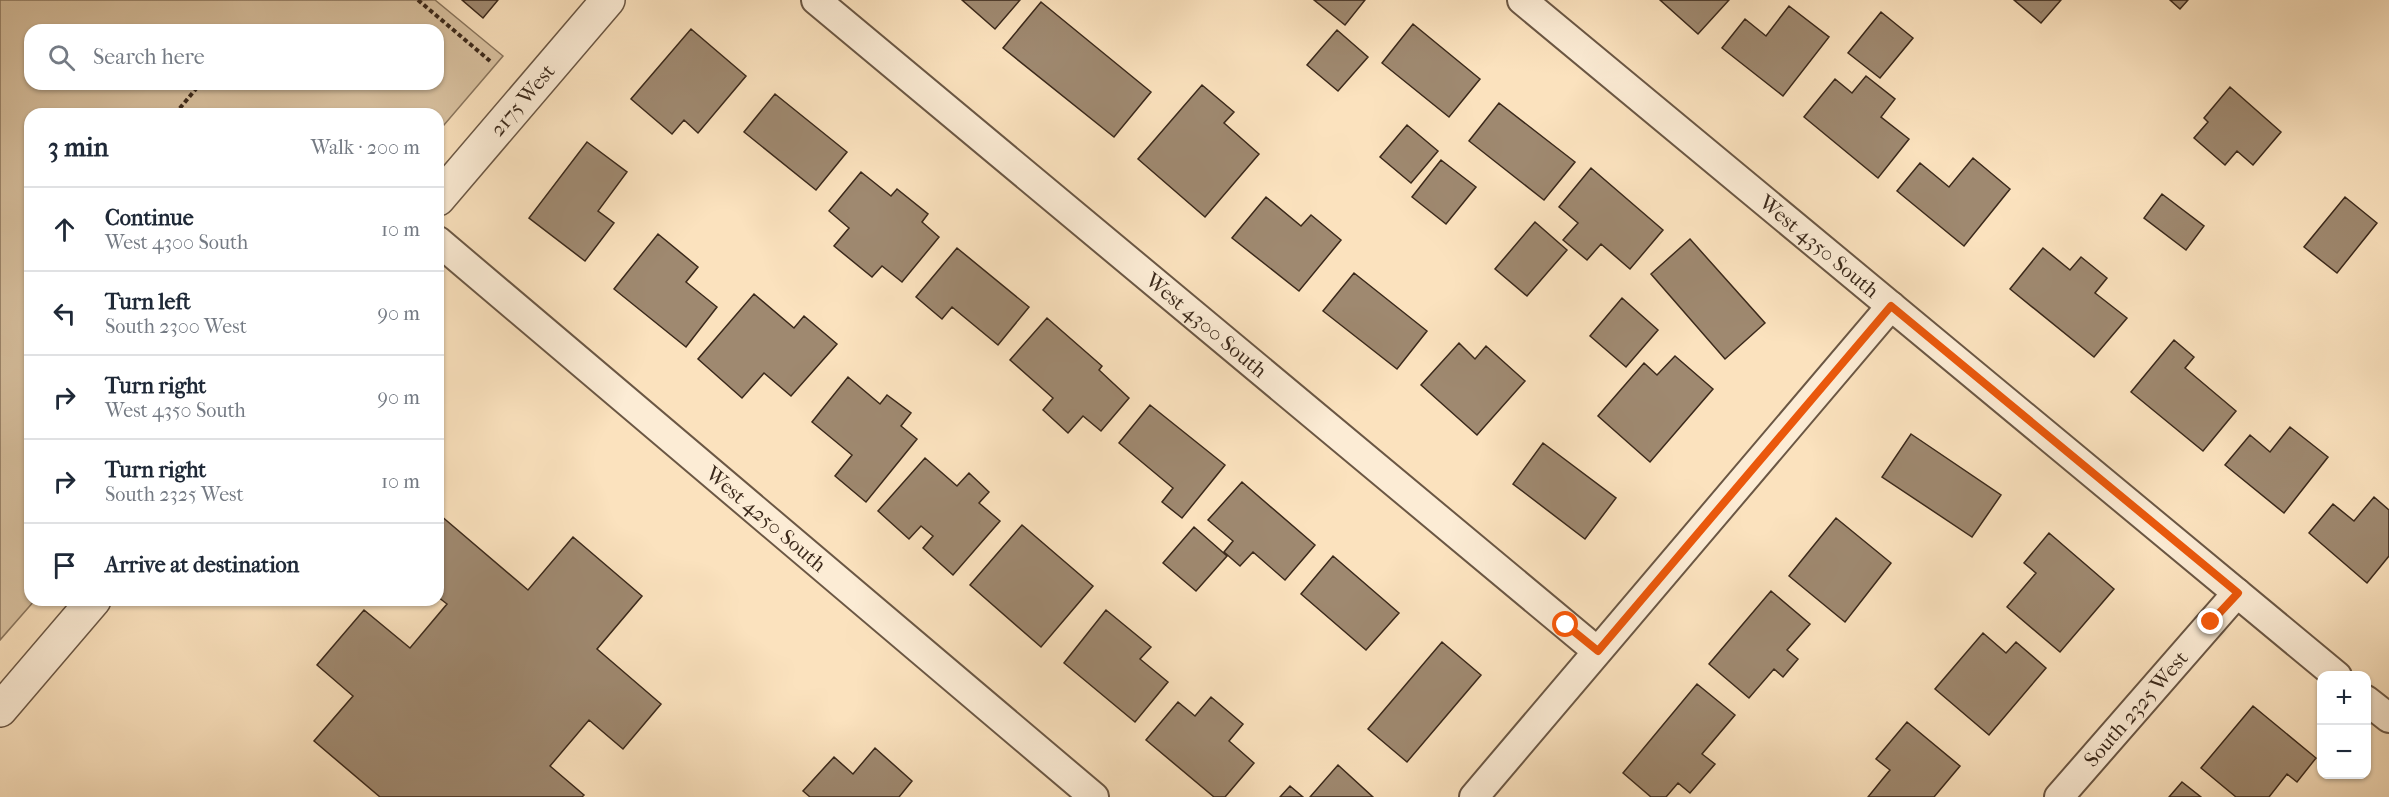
<!DOCTYPE html>
<html lang="en">
<head>
<meta charset="utf-8">
<style>
	body { margin:0; font-family:"IM FELL French Canon",serif; background:#f2f2f3; color:#1f2937 }
	.controls { position:absolute; right:18px; bottom:18px; display:grid; overflow:hidden; border-radius:12px; box-shadow:0 2px 4px #0004 }
	.controls button { width:54px; height:54px; display:grid; place-items:center; padding:0; border:0; border-bottom:2px solid #e0e1e3; background:#fff; color:#1f2937; font:30px sans-serif }
	.stop { position:absolute; width:18px; height:18px; margin:-14px; border:4px solid #ea580c; border-radius:50%; background:#fff }
	.stop.end { background:#ea580c; border-color:#fff; box-shadow:0 2px 6px #0008 }
	.list { margin:0; padding:0; list-style:none }
	h2 { display:flex; justify-content:space-between; align-items:center; height:78px; margin:0; padding:0 24px; font-size:26px }
	h2 small { font-size:20px; font-weight:400; color:#747a83 }
	.list li { display:grid; grid-template-columns:39px 1fr auto; gap:18px; align-items:center; box-sizing:border-box; height:84px; padding:0 24px; border-top:2px solid #e0e1e3 }
	.list b { display:block; font-size:22px; white-space:nowrap }
	.list p { margin:0; font-size:20px; white-space:nowrap; color:#747a83 }
	.list em { font-size:20px; font-style:normal; color:#747a83 }
	.icon { flex:none; width:33px; height:33px; fill:none; stroke:currentColor; stroke-width:2; stroke-linecap:round; stroke-linejoin:round }
	.map { position:relative; flex:none; width:2389px; height:797px; overflow:hidden }
	.search { position:absolute; background:#fff; box-shadow:0 2px 4px #0004; left:24px; top:24px; width:420px; height:66px; display:flex; align-items:center; gap:15px; box-sizing:border-box; padding:0 21px; border-radius:18px; color:#747a83; font-size:22px }
	.panel { position:absolute; background:#fff; box-shadow:0 2px 4px #0004; left:24px; top:108px; width:420px; height:498px; border-radius:18px }
	.map>svg:first-child { display:block }
</style>
</head>
<body>
<div class="map">
<svg width="2389" height="797" viewBox="0 0 2389 797">
	<rect width="100%" height="100%" fill="#fbe2be"/>
	<filter id="stains"><feTurbulence type="fractalNoise" baseFrequency=".00333" numOctaves="4"/><feColorMatrix values="0 0 0 0 .2 0 0 0 0 .09 0 0 0 0 .02 0 0 0 .5 -.17"/></filter>
	<radialGradient id="worn" r=".72"><stop offset=".6" stop-color="#630" stop-opacity="0"/><stop offset="1" stop-color="#630" stop-opacity=".3"/></radialGradient>
	<path fill="#dac3a2" stroke="#8a765e" stroke-width="1.5" fill-rule="evenodd" d="M0 0H435L503 56 438 132V114H30V600H35L0 640ZM30 30H438V84H30Z"/>
	<path fill="#9f8970" stroke="#3b291b" stroke-width="1.5" d="M462 0H498L483 18Z
		M962 0H1020L995 29Z
		M1314 0H1365L1345 25Z
		M1660 0H1729L1698 34Z
		M2014 0H2061L2041 23Z
		M2170 0H2188L2180 9Z
		M1041 2 1151 92 1114 137 1003 48Z
		M1789 6 1829 37 1783 96 1722 48 1745 19 1766 36Z
		M1881 12 1913 38 1880 78 1848 53Z
		M1413 24 1480 79 1449 117 1382 63Z
		M691 29 746 76 698 133 684 120 672 134 631 99Z
		M1337 30 1368 57 1338 91 1307 65Z
		M1866 76 1895 99 1881 117 1909 139 1878 178 1804 117 1835 79 1852 93Z
		M1202 85 1234 112 1224 123 1259 154 1205 217 1138 159Z
		M2230 87 2281 132 2253 165 2237 151 2225 165 2194 138 2208 122 2204 118Z
		M775 94 847 152 816 190 744 132Z
		M1499 103 1575 162 1544 200 1469 141Z
		M1407 125 1438 151 1411 183 1380 157Z
		M587 142 627 172 598 211 614 223 585 261 529 218Z
		M1973 158 2010 189 1964 246 1897 191 1920 163 1949 187Z
		M1441 160 1476 187 1446 224 1412 197Z
		M1591 168 1663 230 1630 269 1601 244 1587 260 1563 240 1578 223 1559 207Z
		M861 172 891 196 897 189 928 214 922 222 939 237 902 282 882 266 872 277 834 246 849 228 829 211Z
		M2162 194 2204 226 2186 250 2144 218Z
		M1266 197 1301 226 1311 215 1341 240 1299 291 1232 238Z
		M2345 197 2377 223 2337 273 2304 247Z
		M1535 222 1567 250 1527 296 1495 269Z
		M658 234 698 267 686 282 717 307 686 347 614 289Z
		M1690 239 1765 323 1725 359 1651 274Z
		M957 248 1029 307 998 345 952 307 942 319 916 297Z
		M2043 248 2070 270 2081 257 2107 278 2095 293 2127 318 2094 357 2010 289Z
		M1354 273 1427 331 1397 369 1323 311Z
		M754 294 794 328 804 316 837 344 791 396 764 373 742 398 698 359Z
		M1622 298 1658 330 1626 367 1590 336Z
		M1047 318 1102 366 1099 370 1129 398 1101 431 1083 416 1068 433 1043 410 1053 398 1010 360Z
		M2174 340 2194 357 2185 368 2236 411 2203 451 2131 392Z
		M1459 343 1475 359 1486 346 1525 381 1477 435 1421 385Z
		M1675 356 1713 389 1650 462 1598 416 1644 363 1657 375Z
		M848 377 880 404 887 395 911 413 901 426 917 439 866 502 835 476 852 455 812 422Z
		M1150 405 1225 465 1182 518 1162 502 1173 488 1119 443Z
		M2290 427 2328 457 2284 513 2225 465 2250 435 2270 452Z
		M1911 434 2001 495 1972 537 1882 477Z
		M1543 443 1616 498 1585 539 1513 484Z
		M925 458 957 486 969 473 989 492 979 503 1000 521 953 575 923 548 933 536 921 526 909 539 878 511Z
		M1242 482 1315 545 1285 580 1253 552 1240 566 1224 552 1233 541 1208 520Z
		M2374 497 2389 510V556L2367 583 2309 533 2333 504 2354 521Z
		M440 515 528 590 573 537 642 596 597 649 661 704 623 749 589 720 550 766 584 795 582 797H380L314 741 353 696 317 665 364 610 410 648 447 604 438 597V518Z
		M1836 518 1891 563 1845 622 1789 576Z
		M1022 525 1093 586 1041 647 970 585Z
		M1194 527 1227 556 1196 591 1163 563Z
		M2049 533 2114 589 2060 652 2007 607 2036 573 2024 563Z
		M1333 556 1399 613 1366 650 1301 594Z
		M1771 591 1810 624 1787 650 1798 659 1783 677 1774 669 1749 698 1709 664Z
		M1106 610 1151 647 1140 659 1168 682 1135 722 1064 663Z
		M1983 633 2006 653 2016 642 2046 668 1989 735 1935 689Z
		M1442 642 1481 675 1407 762 1368 729Z
		M1697 684 1735 715 1702 754 1715 764 1690 793 1678 783 1666 797H1651L1623 773Z
		M1211 697 1243 724 1229 741 1254 763 1225 797H1214L1146 740 1178 702 1195 716Z
		M2253 706 2316 758 2297 782 2287 774 2269 797H2236L2201 768Z
		M1907 722 1960 766 1934 797H1868L1890 770 1876 759Z
		M875 748 912 781 899 797H810L803 791 834 757 853 774Z
		M1338 765 1373 797H1310Z
		M2182 782 2201 797H2169Z
		M1290 786 1303 797H1280Z"/>
	<g fill="none" stroke-linecap="round" stroke-linejoin="round">
		<defs>
			<g id="minor">
				<path id="s1" d="M816 0 1597 651"/>
				<path id="s2" d="M1522 0 2337 676"/>
				<path id="s3" d="M438 241 1094 797"/>
				<path d="M2366 700 2389 718"/>
				<path d="M1474 797 1891 306"/>
				<path id="s4" d="M2059 797 2237 593"/>
			</g>
			<g id="tertiary">
				<path id="s5" d="M438 199 608 0"/>
				<path d="M0 710 94 600"/>
			</g>
		</defs>
		<use href="#minor" stroke="#6b5744" stroke-width="32"/>
		<use href="#tertiary" stroke="#6b5744" stroke-width="36"/>
		<path stroke="#3b291b" stroke-width="4" stroke-dasharray="4.5 3" stroke-linecap="butt" d="M418 0 490 61
			M175 114 200 84"/>
		<use href="#minor" stroke="#fcecd5" stroke-width="28"/>
		<use href="#tertiary" stroke="#fcecd5" stroke-width="33"/>
	</g>
	<g fill="none" stroke-linecap="round" stroke-linejoin="round">
		<path stroke="#ea580c" stroke-width="8" d="M1566 625 1598 651 1891 306 2238 593 2211 622"/>
	</g>
	<g text-anchor="middle" stroke-width="4.5" stroke-linejoin="round" paint-order="stroke">
		<g font-size="21" fill="#3b291b" stroke="#fcecd5">
			<text dy="7" stroke="none"><textPath href="#s5" startOffset="130">2175 West</textPath></text>
			<text dy="7" stroke="none"><textPath href="#s2" startOffset="386">West 4350 South</textPath></text>
			<text dy="7" stroke="none"><textPath href="#s1" startOffset="508">West 4300 South</textPath></text>
			<text dy="7" stroke="none"><textPath href="#s3" startOffset="430">West 4250 South</textPath></text>
			<text dy="7" stroke="none"><textPath href="#s4" startOffset="117">South 2325 West</textPath></text>
		</g>
	</g>
	<rect width="100%" height="100%" filter="url(#stains)"/>
	<rect width="100%" height="100%" fill="url(#worn)"/>
</svg>
<div class="controls">
<button>+</button>
<button>−</button>
</div>
<div class="stop" style="left:1566px;top:625px"></div>
<div class="stop end" style="left:2211px;top:622px"></div>
<div class="search"><svg class="icon" aria-label="search" viewBox="0 0 24 24"><circle cx="10" cy="10" r="6"/><path d="M15 15l6 6"/></svg>Search here</div>
<section class="panel">
<h2>3 min<small>Walk · 200 m</small></h2>
<ul class="list">
<li><svg class="icon" aria-label="ahead" viewBox="0 0 24 24"><path d="M12 20V5M6 11l6-6 6 6"/></svg><div><b>Continue</b><p>West 4300 South</p></div><em>10 m</em></li>
<li><svg class="icon" aria-label="left" viewBox="0 0 24 24"><path d="M17 20v-9H6M10 6l-5 5 5 5"/></svg><div><b>Turn left</b><p>South 2300 West</p></div><em>90 m</em></li>
<li><svg class="icon" aria-label="right" viewBox="0 0 24 24"><path d="M7 20v-9h11M14 6l5 5-5 5"/></svg><div><b>Turn right</b><p>West 4350 South</p></div><em>90 m</em></li>
<li><svg class="icon" aria-label="right" viewBox="0 0 24 24"><path d="M7 20v-9h11M14 6l5 5-5 5"/></svg><div><b>Turn right</b><p>South 2325 West</p></div><em>10 m</em></li>
<li><svg class="icon" aria-label="arrive" viewBox="0 0 24 24"><path d="M6 21V4h12l-3 4 3 4H6"/></svg><div><b>Arrive at destination</b></div></li>
</ul>
</section>
</div>
</body>
</html>
